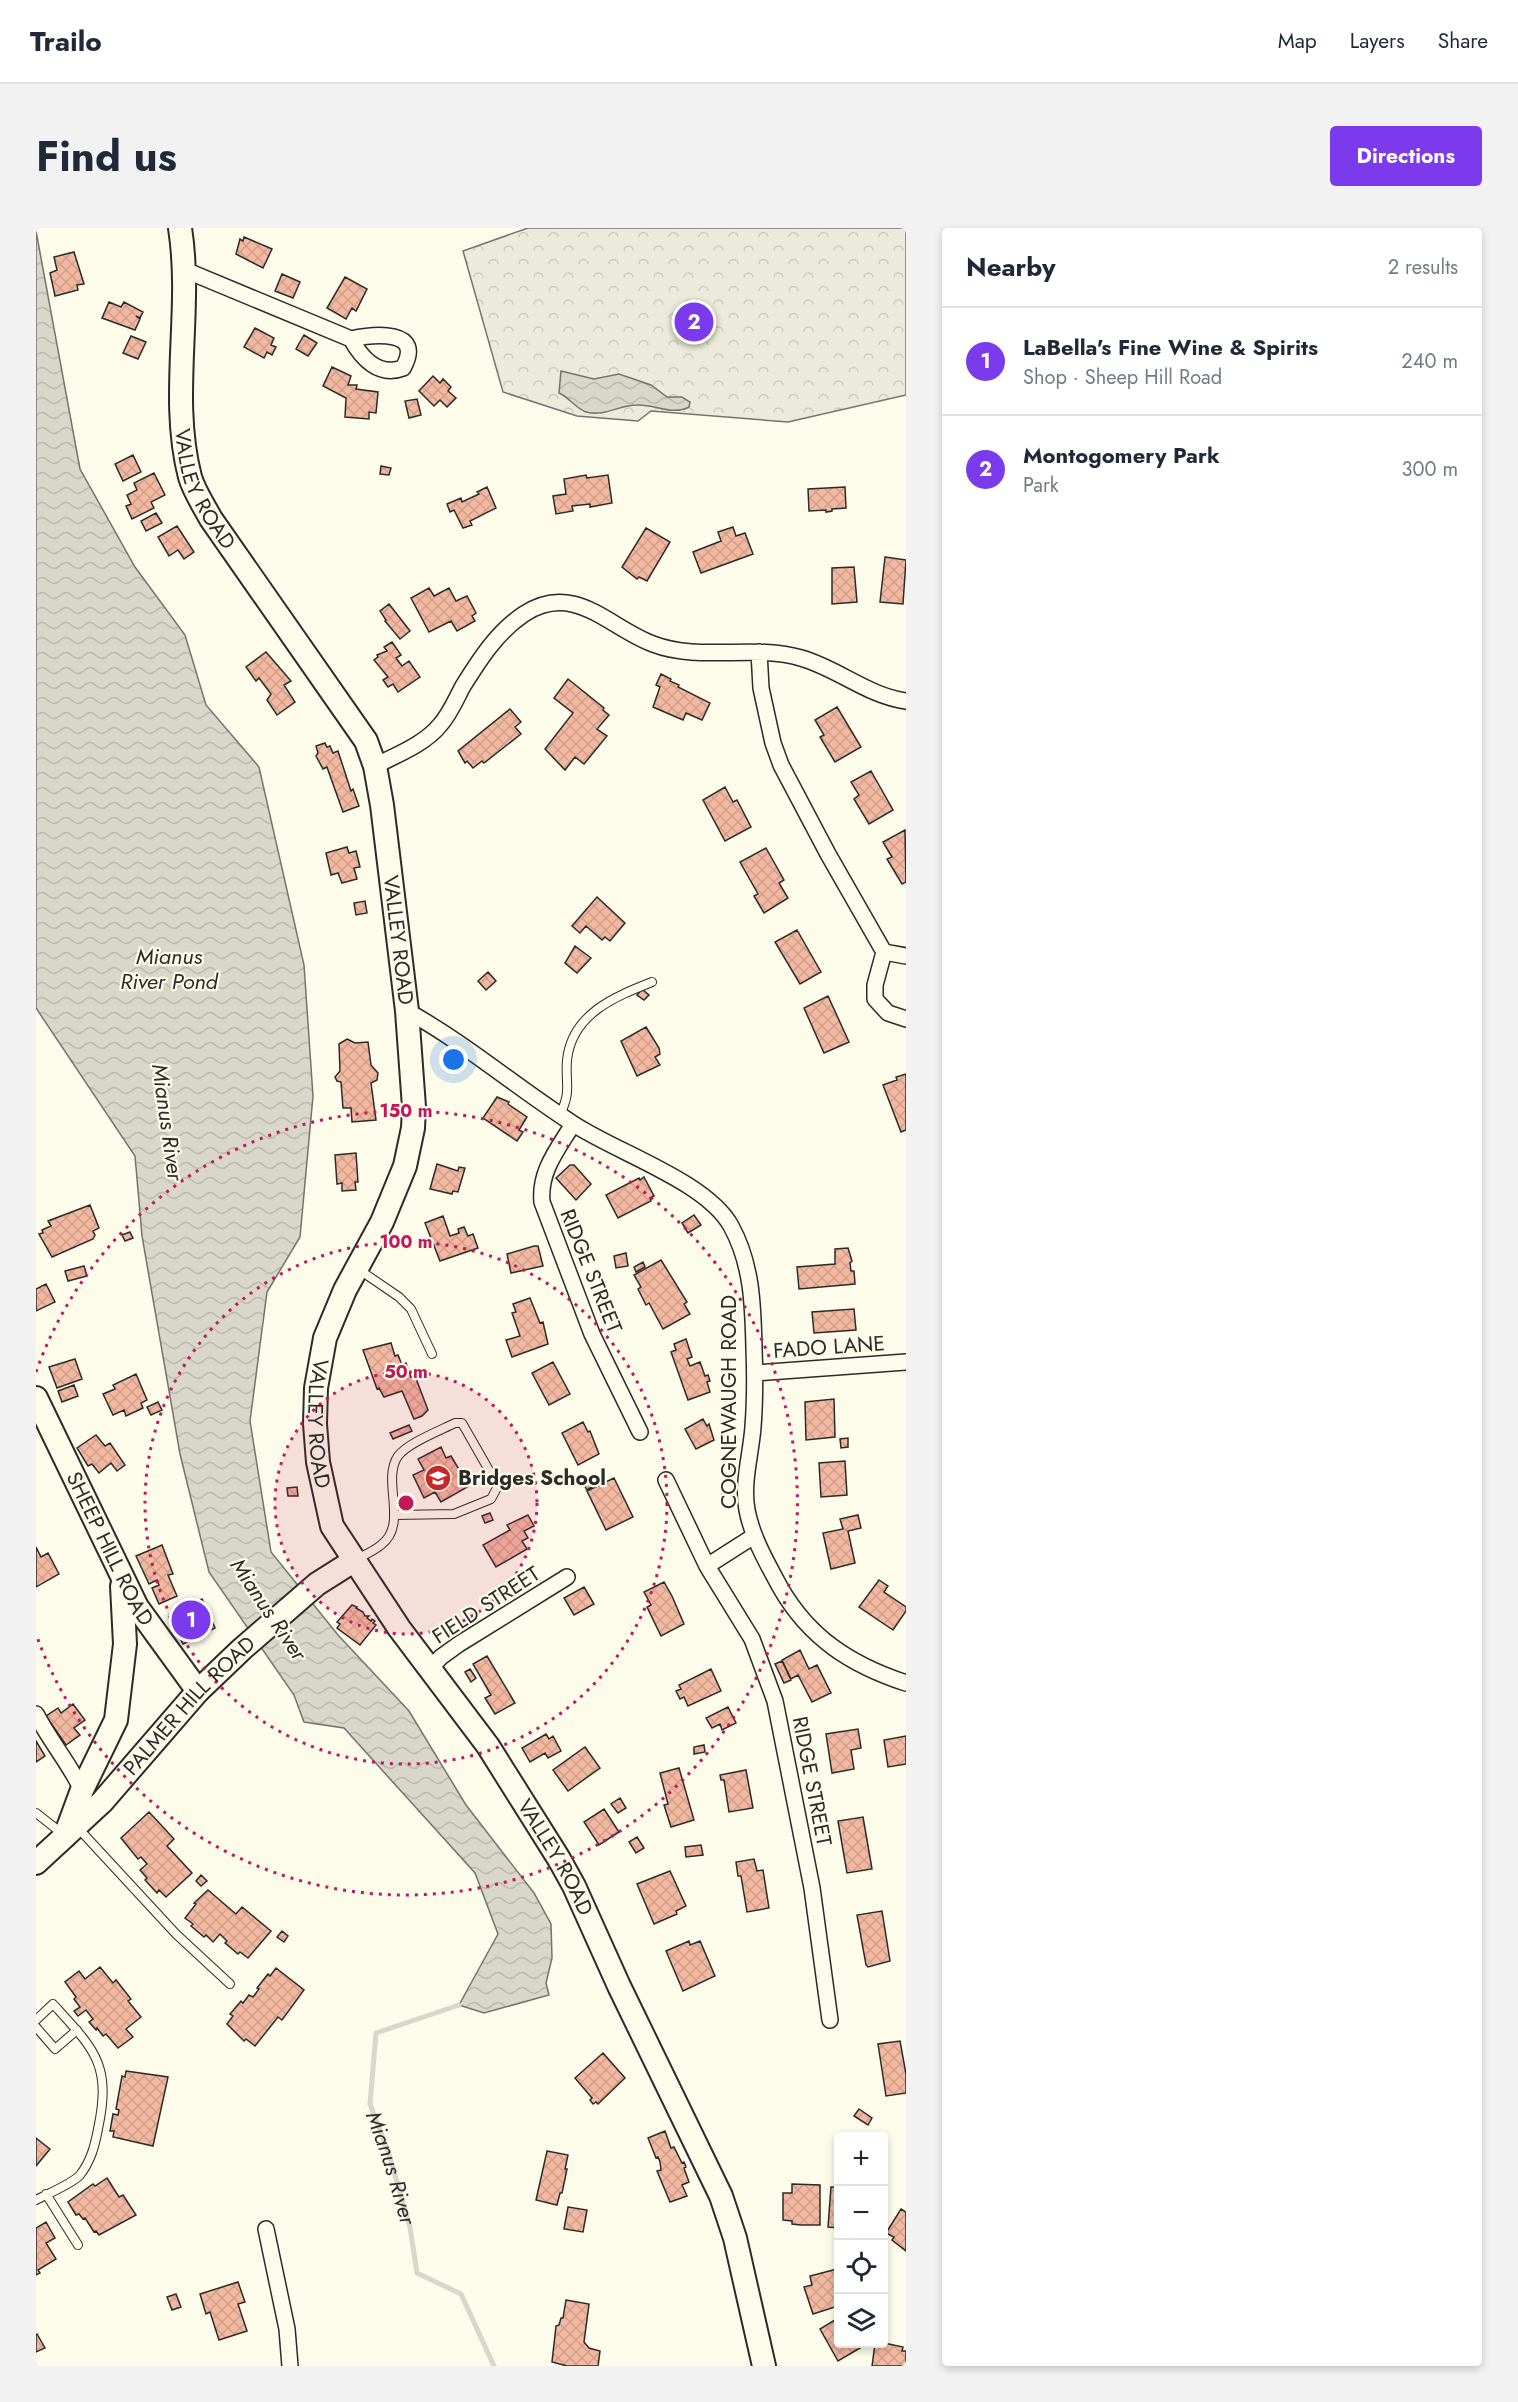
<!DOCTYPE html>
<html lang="en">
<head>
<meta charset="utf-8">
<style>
	body { margin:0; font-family:Jost,sans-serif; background:#f2f2f3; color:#1f2937 }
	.controls { position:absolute; right:18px; bottom:18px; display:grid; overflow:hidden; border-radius:6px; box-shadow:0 3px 9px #0003 }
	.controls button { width:54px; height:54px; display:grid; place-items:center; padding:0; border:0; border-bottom:2px solid #e0e1e3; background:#fff; color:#1f2937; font:30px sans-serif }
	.you { position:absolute; left:418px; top:832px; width:21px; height:21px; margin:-15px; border:4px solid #fff; border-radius:50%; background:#1a73e8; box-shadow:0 0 0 9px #1a73e833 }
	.badge { display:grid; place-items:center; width:39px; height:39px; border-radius:50%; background:#7c3aed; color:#fff; font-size:20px; font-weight:700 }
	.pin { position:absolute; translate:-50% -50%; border:3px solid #fff; box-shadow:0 2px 6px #0006 }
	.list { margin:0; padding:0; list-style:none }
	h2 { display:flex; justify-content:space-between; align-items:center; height:78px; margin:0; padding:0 24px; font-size:26px }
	h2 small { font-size:20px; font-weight:400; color:#747a83 }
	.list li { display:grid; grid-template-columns:39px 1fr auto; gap:18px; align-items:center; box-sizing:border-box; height:108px; padding:0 24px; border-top:2px solid #e0e1e3 }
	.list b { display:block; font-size:22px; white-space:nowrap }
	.list p { margin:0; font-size:20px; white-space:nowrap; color:#747a83 }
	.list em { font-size:20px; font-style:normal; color:#747a83 }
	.icon { flex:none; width:33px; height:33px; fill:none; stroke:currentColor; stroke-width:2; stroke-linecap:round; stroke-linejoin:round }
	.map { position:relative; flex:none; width:870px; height:2138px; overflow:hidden; border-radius:6px }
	header { display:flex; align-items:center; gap:36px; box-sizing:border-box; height:84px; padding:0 30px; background:#fff; border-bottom:2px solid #e0e1e3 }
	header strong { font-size:28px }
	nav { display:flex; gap:33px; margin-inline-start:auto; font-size:21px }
	.intro { display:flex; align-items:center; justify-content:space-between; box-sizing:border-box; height:144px; padding:0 36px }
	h1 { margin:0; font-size:42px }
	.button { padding:15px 27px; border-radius:6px; background:#7c3aed; color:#fff; font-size:21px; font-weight:700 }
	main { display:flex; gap:36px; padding:0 36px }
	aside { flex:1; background:#fff; border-radius:6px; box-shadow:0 3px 9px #0003 }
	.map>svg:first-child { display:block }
</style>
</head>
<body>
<header>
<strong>Trailo</strong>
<nav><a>Map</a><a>Layers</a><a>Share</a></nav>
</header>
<div class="intro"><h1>Find us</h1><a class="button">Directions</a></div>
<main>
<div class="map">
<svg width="870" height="2138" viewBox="0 0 870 2138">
	<defs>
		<pattern id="park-crowns" width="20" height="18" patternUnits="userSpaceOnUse" patternTransform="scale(1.5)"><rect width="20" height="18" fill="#ecebdb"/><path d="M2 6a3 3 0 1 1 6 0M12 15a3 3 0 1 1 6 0" fill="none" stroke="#cbcabc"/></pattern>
		<pattern id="water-waves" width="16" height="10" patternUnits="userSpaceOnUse" patternTransform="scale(1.5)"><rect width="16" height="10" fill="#d8d7c9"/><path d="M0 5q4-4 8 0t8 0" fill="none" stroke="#bab9ad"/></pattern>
		<pattern id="building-cross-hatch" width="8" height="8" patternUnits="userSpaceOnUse" patternTransform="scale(1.5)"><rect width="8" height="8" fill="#f2b8a0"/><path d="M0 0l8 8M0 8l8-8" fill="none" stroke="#d09e8a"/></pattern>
	</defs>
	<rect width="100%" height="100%" fill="#fdfbea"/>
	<path fill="url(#park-crowns)" stroke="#74746e" stroke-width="1.5" d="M492 0H870V167L752 194 615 183 602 193 541 188 467 164 427 23Z"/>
	<path fill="url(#water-waves)" stroke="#74746e" stroke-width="1.5" d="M0 3 44 241 99 339 149 407 170 477 223 539 268 737 277 868 264 1009 231 1064 214 1193 235 1324 302 1407 373 1483 430 1577 498 1665 515 1696 516 1730 510 1755 513 1767 448 1785 423 1777 462 1706 439 1645 308 1500 268 1494 258 1467 173 1344 144 1226 106 1008 99 928 0 780Z
		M525 143 558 151 583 146 615 157 631 169H646L654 174 653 179C636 188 619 176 601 177 583 177 569 189 550 184 539 180 533 169 523 165Z"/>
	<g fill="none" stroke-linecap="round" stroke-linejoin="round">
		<path stroke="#d8d7c9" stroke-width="5" id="s1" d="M423 1777 340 1805 334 1876 353 1926 374 1999 381 2045 425 2066 458 2138"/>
	</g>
	<path fill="url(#building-cross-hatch)" stroke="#2b2b2b" stroke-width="1.5" d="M208 9 236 21 227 40 200 26 204 11 207 13Z
		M38 24 48 56 41 57 42 62 19 68 14 45 21 42 18 29Z
		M246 46 264 54 257 70 239 63Z
		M309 49 331 61 320 83 316 80 310 91 291 80Z
		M73 74 85 79 88 74 107 84 104 90 100 88 104 91 99 102 66 90Z
		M219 100 238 110 235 117 240 119 236 127 231 124 228 130 208 119Z
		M268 107 281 115 272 128 260 121Z
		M95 108 110 114 102 131 87 125Z
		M296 139 315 148 312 157H321L320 161 342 164 340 185 333 184V191L309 189 310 170 287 158Z
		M397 148 404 155 407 151 415 159 412 163 420 170 411 179 404 172 398 178 383 163Z
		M381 171 385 187 373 190 369 173Z
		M97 227 105 244 87 253 79 236Z
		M345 238 355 240 353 247 344 246Z
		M118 245 129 267 115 274 118 280 96 291 90 278 95 276 91 267 101 262 98 255Z
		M550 247 551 250 572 247 576 275 554 279V276L536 278 537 283 520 286 517 268 530 266 528 251Z
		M451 259 460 280 434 293 436 297 427 300 418 282 414 284 411 276 425 270 426 274 443 266 441 264Z
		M809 259 810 280 796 281V283L790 284V282L773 283 772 261Z
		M120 285 126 295 110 303 105 293Z
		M141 298 158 324 148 331 142 322 133 328 122 309Z
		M697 299 700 308 709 305 717 326 665 345 657 324 685 313 682 304Z
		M610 300 634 314 611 353 603 349 601 351 586 339Z
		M849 329 870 332 867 376 844 374Z
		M818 339 821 374 796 376V340Z
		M393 360 398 368 413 360 420 373 431 368 440 385 436 388 439 393 421 403 415 393 393 404 375 370Z
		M353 376 374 403 364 411 349 393 350 392 344 383Z
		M356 414 365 427 360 430 366 438 373 433 384 449 362 464 357 456 352 459 347 452 352 449 338 432 342 429 341 427 351 423 348 419Z
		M230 424 255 453 248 457 259 474 241 487 231 472 235 466 223 450 220 453 210 439Z
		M625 446 635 451 634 453 643 457 642 459 674 475 666 492 650 485 647 492 617 479 624 459 620 457Z
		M532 451 568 480 567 482 573 487 561 501 571 508 548 536 539 529 529 542 509 521 537 485 518 470Z
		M801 479 825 519 799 534 784 509 788 507 779 492Z
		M474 481 485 494 479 499 485 506 448 535 446 533 437 540 431 533 429 535 422 523Z
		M289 515 291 519 294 518 297 525 302 523 315 563 317 561 323 578 307 584 292 542 291 539 287 541 280 528 282 525 280 518Z
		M835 543 857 582 833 596 818 571 823 567 815 554Z
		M689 559 697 574 701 572 715 599 689 613 667 572Z
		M869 602 870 654 866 656 851 631 856 629 847 614Z
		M311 619 313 625 320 623 324 639 318 640 321 651 306 655 302 645 295 647 290 625Z
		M730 620 748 652 743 655 752 670 728 685 718 668 722 666 704 634Z
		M561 669 589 695 574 713 569 709 566 712 550 698 544 705 536 698Z
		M329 673 331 685 320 687 318 675Z
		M761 702 785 744 764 756 739 714Z
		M539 718 555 730 541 745 529 735Z
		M452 744 460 753 450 762 442 753Z
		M606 761 613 767 608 772 601 767Z
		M792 768 813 814 788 825 768 780Z
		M610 799 623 820 624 826 619 829 624 837 601 848 585 813Z
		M311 811 319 815 332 814 335 837 342 845 341 852 335 855 340 892 316 894 315 880H307L305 854 301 853 299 849 304 843 303 816Z
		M870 846V902L865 904 847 857 861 852 860 849Z
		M461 869 473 874 472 876 491 889 483 902 487 904 481 913 447 890Z
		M320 925 322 954H319L320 962 306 963V955L301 956 299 927Z
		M401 936 422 943 423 939 429 940 422 964 417 963 416 966 394 961Z
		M534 937H538L555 956 540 972 520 950Z
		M608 949 618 968 614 970 615 973 582 990 570 967 603 950 604 952Z
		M54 977 63 1000 57 1003 59 1007 57 1011 16 1029 3 1006 7 1005 6 1002 15 998 12 993Z
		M658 987 665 997 652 1005 646 995Z
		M407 988 414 1008 423 1005 422 1001 428 999 432 1008 437 1006 442 1020 404 1033 389 995Z
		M94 1004 97 1010 89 1013 86 1007Z
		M498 1018H502L507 1038 475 1045 471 1026Z
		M812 1020 816 1033 814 1035 815 1043H818L819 1056 763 1061 761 1039 799 1036V1021Z
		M590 1025 592 1038 580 1040 578 1028Z
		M625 1032 651 1074 648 1076 654 1086 627 1101 613 1075 610 1077 602 1061 605 1059 598 1047Z
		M607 1034 609 1039 600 1044 598 1039Z
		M48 1038 51 1048 32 1053 29 1043Z
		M10 1056 19 1074 0 1083V1061Z
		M494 1070 504 1095 507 1094 512 1116 476 1129 470 1112 484 1108 476 1085 480 1084 477 1076Z
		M818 1081 820 1102 778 1105 776 1084Z
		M650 1111 656 1129 651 1131 654 1138 664 1134 669 1148 672 1147 674 1153 671 1154 674 1164 652 1172 635 1124 640 1122 638 1116Z
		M355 1115 359 1128 362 1127 366 1137 370 1135 375 1149 379 1148 392 1182 386 1188 378 1191 366 1163 348 1169 343 1160 341 1161 327 1122Z
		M39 1131 46 1151 21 1160 13 1139Z
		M517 1134 534 1166 513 1177 496 1145Z
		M100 1146 111 1172 105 1175 107 1180 90 1188 88 1182 77 1187 67 1166 79 1161 77 1157Z
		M38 1157 42 1168 26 1174 22 1163Z
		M798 1171 799 1209 770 1212 769 1174Z
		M122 1174 126 1182 115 1187 111 1179Z
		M667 1191 671 1198 673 1196 678 1212 660 1221 649 1201Z
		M547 1194 552 1204 554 1203 563 1226 542 1237 526 1205Z
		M373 1197 376 1203 357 1211 354 1205Z
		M60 1207 69 1218 74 1215 89 1237 81 1243 75 1235 63 1245 56 1236 52 1238 41 1220Z
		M812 1210V1219L805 1220 804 1211Z
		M405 1219 410 1230 415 1228 433 1258 405 1274 399 1264 388 1270 377 1247 388 1242 382 1231Z
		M809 1233 811 1267 785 1269 783 1235Z
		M560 1248 564 1254 551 1262 547 1255Z
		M578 1250 597 1289 570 1302 551 1263Z
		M261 1259 262 1268H252L251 1260Z
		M454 1285 457 1292 449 1295 446 1288Z
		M492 1287 498 1298 488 1303 492 1310 486 1313 491 1321 460 1339 447 1317 474 1302 471 1297Z
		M822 1287 825 1300 812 1303 819 1335 795 1341 787 1305 807 1301 804 1291Z
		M126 1317 137 1346 132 1347 141 1368 123 1376 116 1360 123 1357 121 1352 113 1356 100 1328Z
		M0 1319 5 1329 12 1325 23 1346 0 1359Z
		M843 1352 852 1358 848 1364 870 1379V1383L857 1402 823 1379Z
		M628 1354 636 1368 648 1396 625 1408 611 1379 615 1377 608 1364Z
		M548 1359 558 1376 538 1387 528 1370Z
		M166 1371 179 1400 147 1416 133 1389Z
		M316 1377 321 1379 320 1380 327 1384 329 1388H333L331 1390 335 1393 336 1391 339 1393 337 1395 340 1397 324 1417 301 1400 304 1396 301 1394Z
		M764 1422 773 1441 781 1437 795 1465 776 1474 762 1447 755 1451 746 1432Z
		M451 1428 479 1475 459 1486 449 1470 455 1467 437 1436Z
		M746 1433 755 1452 748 1455 739 1436Z
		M434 1441 440 1450 435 1454 429 1444Z
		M675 1441 685 1463 652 1478 648 1469 644 1471 640 1463 645 1461 643 1457Z
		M37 1476 49 1492 38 1500 44 1507 30 1517 10 1488 22 1480 25 1485Z
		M692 1479 700 1495 686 1502 684 1496 676 1500 670 1490Z
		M822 1501 825 1520 815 1522 818 1541 796 1545 790 1506Z
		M510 1506 513 1511 517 1508 525 1523 512 1530 509 1525 494 1534 486 1520Z
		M870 1508V1536L852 1539 848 1512Z
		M0 1513 9 1528 0 1534Z
		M668 1517 669 1524 658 1526V1519Z
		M549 1519 564 1540 532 1563 517 1542Z
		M643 1540 658 1592 635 1599 628 1577 632 1576 624 1545Z
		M710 1542 717 1580 693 1584 688 1552H685L684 1547Z
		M584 1570 590 1580 582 1585 575 1576Z
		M568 1581 583 1604 563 1617 548 1594Z
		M113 1584 138 1611 131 1618 156 1645 130 1669 123 1662 121 1665 109 1652 111 1650 104 1642 111 1636 105 1629 102 1631 85 1610Z
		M827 1589 836 1641 811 1645 802 1593Z
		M601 1609 608 1620 600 1625 593 1614Z
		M665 1617 667 1627 650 1629 649 1619Z
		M718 1631 721 1643 727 1642 733 1680 711 1684 705 1648H702L700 1634Z
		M634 1643 650 1678 640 1683 641 1686 618 1696 601 1656Z
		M165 1647 171 1653 165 1658 160 1653Z
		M172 1662 200 1686 206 1679 235 1703 212 1730 204 1724 202 1726 189 1715 191 1713 184 1706 177 1714 170 1707 168 1709 155 1698 157 1696 149 1690 160 1676 158 1675Z
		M846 1683 854 1733 832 1739 830 1737 821 1687Z
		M246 1703 252 1708 248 1714 241 1709Z
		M653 1713 654 1717 664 1713 679 1748 647 1763 630 1723Z
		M64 1739 77 1755 80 1752 95 1771 92 1773 105 1789 90 1801 97 1809 82 1820 70 1806 67 1808 61 1800 60 1802 53 1794 57 1791 50 1782 42 1788 38 1783 44 1779 38 1771 40 1769 29 1754 43 1743 49 1751Z
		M240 1740 268 1762 246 1792 242 1789 219 1818 210 1811 208 1813 191 1796 197 1788 194 1786 205 1773 207 1775 213 1767 217 1769 223 1761 221 1760 232 1746 234 1748Z
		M864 1813 870 1846V1865L850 1868 842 1816Z
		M567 1825 589 1850 562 1876 560 1874 557 1876 554 1872 556 1870 539 1850Z
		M90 1843 132 1849 117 1918 77 1909 78 1903H74L77 1886 82 1887 83 1882 80 1881 86 1848 89 1849Z
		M823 1881 836 1890 832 1897 818 1888Z
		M629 1903 635 1920 638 1919 646 1935 648 1934 650 1939 648 1940 653 1954 646 1957 651 1968 634 1974 621 1943 625 1942 624 1934 622 1929 620 1930 612 1910Z
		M0 1910 14 1921 0 1938Z
		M511 1923 532 1927 529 1941H531L526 1965H524L521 1977 500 1972Z
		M71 1950 83 1969 87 1967 100 1987 63 2007 60 2003 58 2004 49 1990 47 1991 43 1986 40 1987 32 1974 57 1956 59 1958Z
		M756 1956 784 1957V1997H765L756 1996V1993L747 1992V1965H756Z
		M795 1959H802V2000L792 1999Z
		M532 1979 551 1982 547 2004 528 2001Z
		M865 1981 870 1984V2023L856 2012 858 2009 850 2005Z
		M10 1994 19 2010 10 2015 20 2031 2 2042 4 2045 0 2047V2000Z
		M801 2041 802 2078 777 2086 768 2059 776 2057 774 2048Z
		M202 2054 209 2074 202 2076 211 2103 183 2112 174 2084 170 2086 164 2066Z
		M140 2066 145 2079 136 2082 131 2069Z
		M530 2072 553 2076 548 2114 553 2120 564 2123 562 2138H531L516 2134 520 2098 523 2097 525 2090H527Z
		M802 2090V2116H831L802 2133 784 2101Z
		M1 2106 9 2120 0 2124V2107Z
		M848 2115 867 2119 866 2123H870V2138H836L839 2116Z"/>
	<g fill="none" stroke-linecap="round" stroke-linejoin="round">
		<defs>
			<path id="lane" d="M524 887C536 861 529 857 531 832 536 786 578 769 616 754
				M322 1041 363 1069 375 1081 396 1126
				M321 1331C328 1327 338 1323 345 1317 373 1296 345 1253 362 1228 372 1215 403 1203 419 1195H426L462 1258 455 1271 418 1286 358 1287
				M0 1585 28 1607
				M42 1600 140 1706 194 1756
				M0 1792 17 1776C58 1821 76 1836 62 1901 59 1917 55 1933 44 1947 36 1956 11 1966 0 1972
				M0 1799 19 1821 41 1802
				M10 1966 42 2017"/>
			<path id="street" d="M149 42 315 111C338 106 389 101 367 140 343 149 326 131 315 111
				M723 424 725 460 737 515 745 537 792 626 848 724 839 757V771L852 785 870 791
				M339 538C360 527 389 516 404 497 414 486 420 471 427 458 444 431 461 404 488 386 539 353 573 400 617 416 664 434 717 416 765 430 801 440 832 468 870 473
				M848 724 870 728
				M371 783C429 815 480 859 536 895 579 924 670 953 695 998 716 1036 717 1077 718 1120 719 1146 719 1173 717 1199 715 1226 706 1255 711 1282 716 1309 731 1335 744 1359 773 1410 815 1437 870 1455
				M537 896C522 921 503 943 506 974L556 1106 604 1204
				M719 1145 870 1134
				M630 1252 671 1338 716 1411 739 1473 776 1660 794 1792
				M671 1338 718 1308
				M393 1442 405 1429 423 1416 531 1349
				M0 1486C14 1513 33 1535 46 1562
				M230 2001 251 2101 254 2138"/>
			<g id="secondary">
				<path id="s2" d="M144 0C157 83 133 168 154 249 158 263 168 278 175 291L330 513 339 538 346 577 371 783 378 879 377 900 369 938 346 994 309 1062 289 1110 280 1160 279 1196 282 1234 296 1298 363 1400 452 1518 523 1631 538 1658 583 1758 685 1968 699 2010 728 2138"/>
				<path id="s3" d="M0 1170 101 1379 162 1463"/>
				<path d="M29 1608 46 1562 80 1492 89 1416 86 1358"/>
				<path id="s4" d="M0 1635 66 1574 162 1463 206 1421 281 1356 319 1332"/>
			</g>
		</defs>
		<use href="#lane" stroke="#2b2b2b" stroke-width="10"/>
		<use href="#street" stroke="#2b2b2b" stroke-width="18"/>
		<use href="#secondary" stroke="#2b2b2b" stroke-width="26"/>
		<use href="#lane" stroke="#fdfbea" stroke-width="8"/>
		<use href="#street" stroke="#fdfbea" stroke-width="15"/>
		<use href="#secondary" stroke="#fdfbea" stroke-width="22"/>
	</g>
	<circle cx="370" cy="1275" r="131" fill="#c2185b" fill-opacity=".12"/>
	<g fill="none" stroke="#c2185b" stroke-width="3" stroke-dasharray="3 6">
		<circle cx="370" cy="1275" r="131"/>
		<circle cx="370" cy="1275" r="261"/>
		<path d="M0 1144A392 392 0 1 1 0 1406"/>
	</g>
	<defs>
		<symbol id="school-disc" viewBox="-11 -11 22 22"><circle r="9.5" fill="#c62828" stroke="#fdfbea"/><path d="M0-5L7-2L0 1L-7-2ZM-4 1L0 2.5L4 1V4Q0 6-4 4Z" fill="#fff"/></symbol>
	</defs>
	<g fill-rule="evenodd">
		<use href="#school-disc" x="387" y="1235" width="30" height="30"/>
	</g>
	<g text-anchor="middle" stroke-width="4.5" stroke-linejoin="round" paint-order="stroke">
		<g font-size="21" fill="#2b2b2b" stroke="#fdfbea">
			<text dy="7" stroke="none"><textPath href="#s2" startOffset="266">VALLEY ROAD</textPath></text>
			<text dy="7" stroke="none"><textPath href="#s2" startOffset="770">VALLEY ROAD</textPath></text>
			<text transform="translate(555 1043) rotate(68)" y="7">RIDGE STREET</text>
			<text transform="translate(793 1119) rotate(-4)" y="7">FADO LANE</text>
			<text transform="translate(693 1174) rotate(-90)" y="7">COGNEWAUGH ROAD</text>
			<text dy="7" stroke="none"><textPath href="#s2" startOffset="1274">VALLEY ROAD</textPath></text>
			<text dy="7" stroke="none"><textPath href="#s3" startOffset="168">SHEEP HILL ROAD</textPath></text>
			<text transform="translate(450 1377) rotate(-33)" y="7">FIELD STREET</text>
			<text dy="7" stroke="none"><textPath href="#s4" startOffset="220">PALMER HILL ROAD</textPath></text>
			<text transform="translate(776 1553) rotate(79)" y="7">RIDGE STREET</text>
			<text dy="7" stroke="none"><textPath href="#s2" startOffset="1778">VALLEY ROAD</textPath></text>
		</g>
		<g font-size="21" font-weight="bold" fill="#2b2b2b" stroke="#fdfbea" text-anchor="start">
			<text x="422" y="1257">Bridges School</text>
		</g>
		<g font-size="22" font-style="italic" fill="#2b2b2b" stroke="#fdfbea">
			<text x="133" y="736">Mianus<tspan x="133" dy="25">River Pond</tspan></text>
			<text transform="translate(132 894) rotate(82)" y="8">Mianus River</text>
			<text transform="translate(233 1381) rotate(56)" y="8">Mianus River</text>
			<text dy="8" stroke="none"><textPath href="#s1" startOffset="226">Mianus River</textPath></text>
		</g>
	</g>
	<circle cx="370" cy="1275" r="9" fill="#c2185b" stroke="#fdfbea" stroke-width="3"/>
	<g font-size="18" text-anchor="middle" font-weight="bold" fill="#c2185b" stroke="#fdfbea" stroke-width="4.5" stroke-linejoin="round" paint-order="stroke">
		<text x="370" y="889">150 m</text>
		<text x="370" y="1020">100 m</text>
		<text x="370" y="1150">50 m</text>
	</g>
</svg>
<div class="controls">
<button>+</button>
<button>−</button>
<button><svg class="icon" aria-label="locate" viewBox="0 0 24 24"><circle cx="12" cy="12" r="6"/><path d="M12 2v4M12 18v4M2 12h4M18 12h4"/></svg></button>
<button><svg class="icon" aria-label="layers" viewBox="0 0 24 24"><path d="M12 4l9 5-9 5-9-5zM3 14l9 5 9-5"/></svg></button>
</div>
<div class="you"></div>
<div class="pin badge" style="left:155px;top:1392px">1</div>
<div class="pin badge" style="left:658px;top:94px">2</div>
</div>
<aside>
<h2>Nearby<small>2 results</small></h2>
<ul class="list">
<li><span class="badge">1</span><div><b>LaBella's Fine Wine &amp; Spirits</b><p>Shop · Sheep Hill Road</p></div><em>240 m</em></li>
<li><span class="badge">2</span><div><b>Montogomery Park</b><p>Park</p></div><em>300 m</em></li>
</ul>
</aside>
</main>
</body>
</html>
